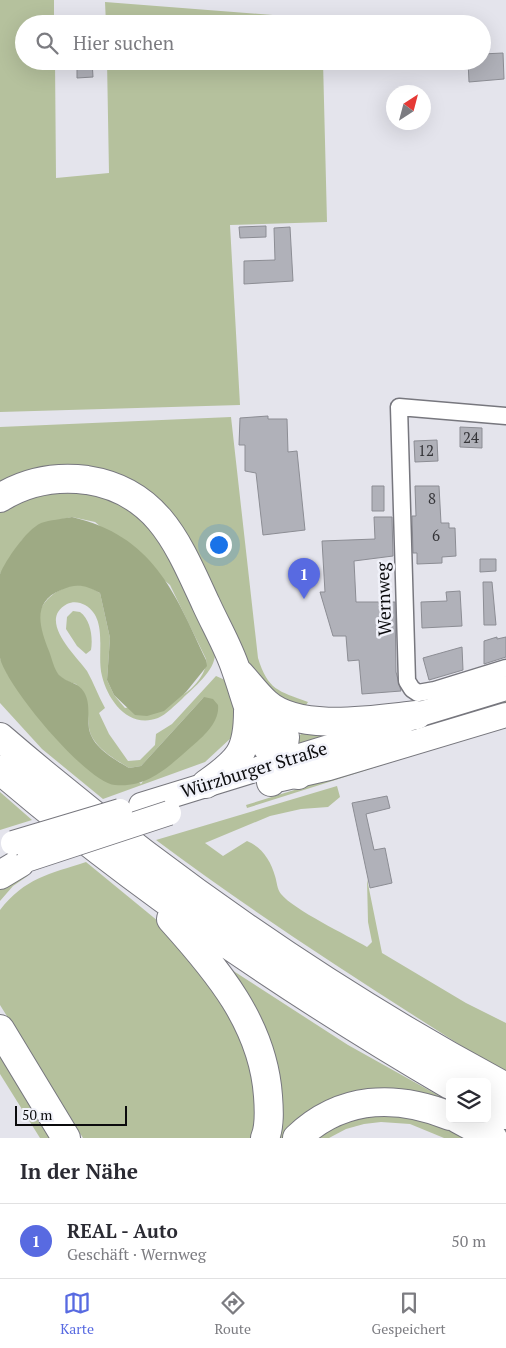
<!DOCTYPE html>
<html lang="de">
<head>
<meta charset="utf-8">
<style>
	body { margin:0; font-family:"PT Serif",serif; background:#f7f7f7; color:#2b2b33 }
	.controls { position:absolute; right:15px; bottom:15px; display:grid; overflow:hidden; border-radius:8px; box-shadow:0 5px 20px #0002 }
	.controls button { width:45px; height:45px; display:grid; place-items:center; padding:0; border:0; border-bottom:1px solid #e1e1e2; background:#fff; color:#2b2b33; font:25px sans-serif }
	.compass { position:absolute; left:386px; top:85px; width:45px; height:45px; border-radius:50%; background:#fff; box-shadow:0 5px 20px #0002; rotate:36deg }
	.scale { position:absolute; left:15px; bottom:12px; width:112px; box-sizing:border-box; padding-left:5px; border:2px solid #0b0b0d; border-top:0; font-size:14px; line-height:18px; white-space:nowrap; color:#0b0b0d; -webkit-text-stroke:4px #f1f2fa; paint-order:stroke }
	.you { position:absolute; left:218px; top:544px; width:18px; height:18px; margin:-12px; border:4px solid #fff; border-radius:50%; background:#1a73e8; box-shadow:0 0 0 8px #1a73e833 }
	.badge { display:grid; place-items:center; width:32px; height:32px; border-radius:50%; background:#586ae1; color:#fff; font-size:16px; font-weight:700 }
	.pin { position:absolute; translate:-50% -41px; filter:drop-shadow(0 1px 2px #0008) }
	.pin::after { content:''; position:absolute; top:26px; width:18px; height:15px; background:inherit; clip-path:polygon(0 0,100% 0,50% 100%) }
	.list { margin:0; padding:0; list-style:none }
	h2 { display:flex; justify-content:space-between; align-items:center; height:65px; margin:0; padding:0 20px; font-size:21px }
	h2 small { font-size:16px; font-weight:400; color:#7c7c81 }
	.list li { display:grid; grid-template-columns:32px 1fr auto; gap:15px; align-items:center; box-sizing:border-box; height:75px; padding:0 20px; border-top:1px solid #e1e1e2 }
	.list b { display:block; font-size:19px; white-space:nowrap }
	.list p { margin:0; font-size:16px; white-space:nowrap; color:#7c7c81 }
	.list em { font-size:16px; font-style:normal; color:#7c7c81 }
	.icon { flex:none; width:28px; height:28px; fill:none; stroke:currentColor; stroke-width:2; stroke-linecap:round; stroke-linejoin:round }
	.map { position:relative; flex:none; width:506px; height:1138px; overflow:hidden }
	.search { position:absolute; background:#fff; box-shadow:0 5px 20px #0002; left:15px; right:15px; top:15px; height:55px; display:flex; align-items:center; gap:12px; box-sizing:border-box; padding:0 18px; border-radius:28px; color:#7c7c81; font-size:19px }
	.sheet { height:140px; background:#fff }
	nav { display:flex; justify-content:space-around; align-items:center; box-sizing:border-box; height:70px; border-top:1px solid #e1e1e2; background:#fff; font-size:14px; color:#7c7c81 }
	nav a { display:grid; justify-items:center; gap:2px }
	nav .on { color:#586ae1 }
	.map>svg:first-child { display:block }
</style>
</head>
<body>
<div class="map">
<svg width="506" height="1138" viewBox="0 0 506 1138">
	<rect width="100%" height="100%" fill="#e4e4ec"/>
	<path fill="#b5c19d" d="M0 0H54V24H24V61H55L56 178 109 173 107 61H323L327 222 230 225 240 405 0 412Z
		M105 2 323 19V24H106Z
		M231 417 258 658C268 690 278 691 308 702L302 711 260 682 141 489 0 486V427Z
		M64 485 117 500 146 523 173 565 215 654C215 671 193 688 182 699 175 705 167 714 158 718 129 729 108 701 102 676 96 654 109 619 85 605 80 602 73 601 67 604 37 620 76 656 87 671 94 683 98 696 105 708L99 713 109 734 128 761 140 760 155 745 156 734 172 724 216 676 225 680 240 718 232 737 205 762 103 799 42 749 0 703V658L8 675 141 784 204 697 141 766 129 768C115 759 92 747 89 728 87 705 90 705 76 684 69 682 62 680 57 673 51 664 37 625 39 615 43 596 68 581 87 586 91 587 96 591 100 593L110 638 107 680 114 695 125 708C138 705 178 698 187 692 196 686 208 670 206 659L170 585 95 522 72 517 40 524 22 540 0 574V508Z
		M73 611 80 612C91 620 93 638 91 650L86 654 77 646 66 629 67 617Z
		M506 697V704L331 757Z
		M307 728 346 730 299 751 294 738 300 735Z
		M407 755 408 757 247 808 246 805Z
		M337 786 340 797 328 807 301 809 270 816 205 843 223 856 247 841C262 847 271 861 275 876 277 882 277 889 281 894 294 910 347 935 367 947L372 942 368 922 367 879 382 953 466 1003 506 1023V1072L479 1057C369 987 260 918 156 840Z
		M0 792 32 820 0 830Z
		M86 862 164 926 252 1041 259 1138H83L0 1005V910C25 878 49 874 86 862Z
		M29 875 13 886 0 901V886Z
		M221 963 348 1045 450 1102 427 1098 285 1138H272Z
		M0 1053 54 1138H40L0 1074Z
		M406 1108 477 1138H444L410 1124 381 1122 364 1124 346 1129 329 1138H305L315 1129Z"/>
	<path fill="#9eaa84" d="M72 517C153 536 174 591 206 660L207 666 186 692 164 711 147 716 135 715 114 695 107 680 110 638 100 593C86 585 76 583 61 590 31 602 40 628 49 651 52 659 54 669 59 675 67 683 78 682 84 692 91 704 87 716 89 729 93 748 114 759 129 768L141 766 204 697 213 699 218 705C220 722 203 737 191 747 168 767 148 788 115 785 87 783 6 686 0 658 0 651 0 642 0 635 0 615 0 595 0 574 6 560 26 530 41 523 50 520 62 519 72 517Z"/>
	<path fill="#b0b1b9" stroke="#8c8d94" d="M503 53 504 79 469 82 468 61H482V54Z
		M77 61H92L93 77 77 78Z
		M266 226V237L240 238 239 227Z
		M290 227 293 281 244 284V261L275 260 274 228Z
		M268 416V419H287L288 452 297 451 305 530 263 535 256 473 245 471V445H239L240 418Z
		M460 427 482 428V448L460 447Z
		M437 440 438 461 415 462 414 441Z
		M372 486H384V511H372Z
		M415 486H439L441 523H449V528H455L456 556 442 557V563L417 564V553H413L412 516H416Z
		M374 517H392L393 556 354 561 356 602H395L396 672 401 691 362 694 359 660 348 661 346 636H333L320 592H325L322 541 375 539Z
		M480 559H496V571L480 572Z
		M483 582H492L496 625H484Z
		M460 591 462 626 422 628 421 602 447 601 446 592Z
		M497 637V639L506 637V657L484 664V641Z
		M462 647 463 670 429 680 423 658Z
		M387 796 390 808 366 814 374 850 385 848 392 883 370 888 352 803Z"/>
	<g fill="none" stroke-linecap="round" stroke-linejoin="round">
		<defs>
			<path id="minor" d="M506 416 399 407 407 681 412 689 418 693 435 690 506 668"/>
			<path id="secondary" d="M281 779 329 768 506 715
				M141 805 381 731 417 715 506 688"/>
			<path id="motorway" d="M0 498C27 481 55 476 87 480 159 491 179 546 206 604 216 626 229 648 236 670 245 695 250 720 265 744 273 757 286 765 298 775
				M240 674C249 684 257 695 266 703 299 733 377 719 417 715
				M267 705 285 737 282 761 271 782
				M0 737C156 871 325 990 506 1087
				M0 770C140 890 291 992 450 1085
				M206 784C239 761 248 752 248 711
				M0 875 20 863
				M171 919C217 970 263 1024 268 1096 269 1109 270 1126 265 1138
				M0 1029 66 1138
				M487 1105 506 1115
				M458 1119 493 1138
				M297 1138C341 1096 395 1094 450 1116"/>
		</defs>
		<use href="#minor" stroke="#77777e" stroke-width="19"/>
		<use href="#secondary" stroke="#77777e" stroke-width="26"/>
		<use href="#motorway" stroke="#77777e" stroke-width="30"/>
		<use href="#minor" stroke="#fff" stroke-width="16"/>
		<use href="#secondary" stroke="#fff" stroke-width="24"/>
		<use href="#motorway" stroke="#fff" stroke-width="28"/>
		<defs>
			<path id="secondary-bridge" d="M13 843 120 811
				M29 859 169 813"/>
		</defs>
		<use href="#secondary-bridge" stroke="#77777e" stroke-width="26" stroke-linecap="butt"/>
		<use href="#secondary-bridge" stroke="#fff" stroke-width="24"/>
	</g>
	<g text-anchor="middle" stroke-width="5" stroke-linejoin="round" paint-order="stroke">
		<g font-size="15" fill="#343438">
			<text x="471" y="443">24</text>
			<text x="426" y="456">12</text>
			<text x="432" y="504">8</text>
			<text x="436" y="541">6</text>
		</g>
		<g font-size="18" fill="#0b0b0d" stroke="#f1f2fa">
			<text transform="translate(384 599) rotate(-92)" y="6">Wernweg</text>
			<text transform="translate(254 770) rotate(-17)" y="6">Würzburger Straße</text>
		</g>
	</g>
</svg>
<div class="controls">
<button><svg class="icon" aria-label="layers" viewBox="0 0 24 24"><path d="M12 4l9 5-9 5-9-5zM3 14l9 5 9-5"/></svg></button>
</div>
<svg class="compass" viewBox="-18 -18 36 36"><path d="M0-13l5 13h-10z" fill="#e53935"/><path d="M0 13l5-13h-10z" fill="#7c7c81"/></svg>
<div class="scale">50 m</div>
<div class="you"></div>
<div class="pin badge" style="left:304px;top:599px">1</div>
<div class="search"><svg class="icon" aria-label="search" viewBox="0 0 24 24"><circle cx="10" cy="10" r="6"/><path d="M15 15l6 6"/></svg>Hier suchen</div>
</div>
<section class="sheet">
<h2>In der Nähe<small></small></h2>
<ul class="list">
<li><span class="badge">1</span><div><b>REAL - Auto</b><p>Geschäft · Wernweg</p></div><em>50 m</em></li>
</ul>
</section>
<nav>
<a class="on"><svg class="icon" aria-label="map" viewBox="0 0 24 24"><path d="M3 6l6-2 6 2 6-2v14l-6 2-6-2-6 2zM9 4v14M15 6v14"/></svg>Karte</a>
<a><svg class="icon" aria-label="directions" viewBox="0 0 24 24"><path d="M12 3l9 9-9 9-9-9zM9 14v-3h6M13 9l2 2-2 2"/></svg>Route</a>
<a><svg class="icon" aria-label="saved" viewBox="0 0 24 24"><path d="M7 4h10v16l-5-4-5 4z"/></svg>Gespeichert</a>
</nav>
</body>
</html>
